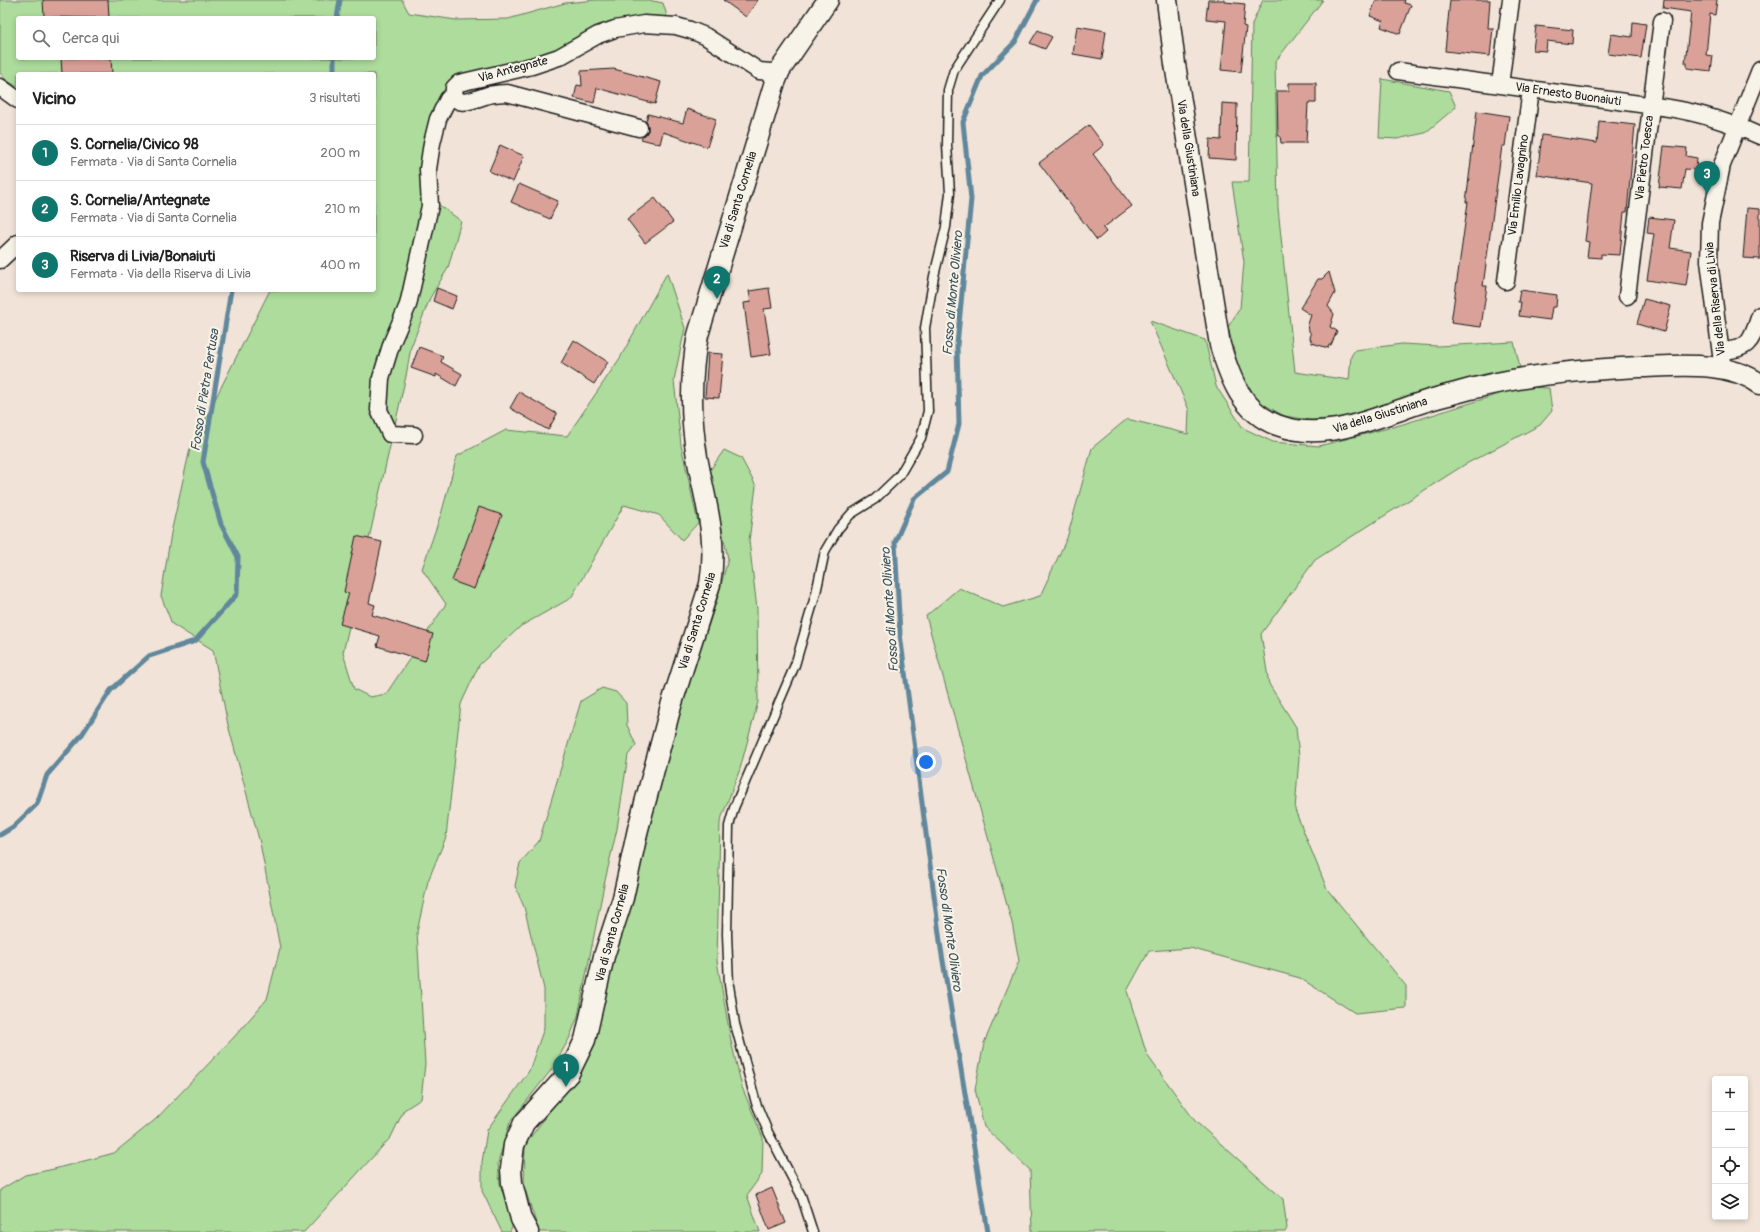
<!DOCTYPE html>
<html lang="it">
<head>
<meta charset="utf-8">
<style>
	body { margin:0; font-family:Pangolin,sans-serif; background:#f6f6f6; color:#222 }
	.controls { position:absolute; right:12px; bottom:12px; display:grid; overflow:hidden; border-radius:4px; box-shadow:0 2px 6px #0003 }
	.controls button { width:36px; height:36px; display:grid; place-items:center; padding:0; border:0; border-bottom:1px solid #e0e0e0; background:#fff; color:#222; font:20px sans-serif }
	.you { position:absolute; left:926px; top:762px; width:14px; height:14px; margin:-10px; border:3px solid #fff; border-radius:50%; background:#1a73e8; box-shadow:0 0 0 6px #1a73e833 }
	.badge { display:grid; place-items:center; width:26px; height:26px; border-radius:50%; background:#0f766e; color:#fff; font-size:13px; font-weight:700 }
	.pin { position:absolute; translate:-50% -33px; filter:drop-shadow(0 1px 2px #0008) }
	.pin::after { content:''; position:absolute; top:21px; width:14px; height:12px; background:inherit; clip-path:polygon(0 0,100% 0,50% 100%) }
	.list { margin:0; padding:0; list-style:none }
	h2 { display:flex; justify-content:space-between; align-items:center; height:52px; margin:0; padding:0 16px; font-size:17px }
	h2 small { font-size:13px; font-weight:400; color:#767676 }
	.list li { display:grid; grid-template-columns:26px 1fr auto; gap:12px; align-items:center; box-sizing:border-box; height:56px; padding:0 16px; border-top:1px solid #e0e0e0 }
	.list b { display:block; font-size:15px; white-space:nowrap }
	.list p { margin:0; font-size:13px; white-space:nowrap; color:#767676 }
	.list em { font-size:13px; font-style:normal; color:#767676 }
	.icon { flex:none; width:22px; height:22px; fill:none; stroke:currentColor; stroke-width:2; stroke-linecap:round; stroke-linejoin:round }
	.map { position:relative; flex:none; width:1760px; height:1232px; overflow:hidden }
	.search { position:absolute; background:#fff; box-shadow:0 2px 6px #0003; left:16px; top:16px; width:360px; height:44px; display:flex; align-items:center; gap:10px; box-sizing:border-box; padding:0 14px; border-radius:4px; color:#767676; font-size:15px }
	.panel { position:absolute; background:#fff; box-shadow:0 2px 6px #0003; left:16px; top:72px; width:360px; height:220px; border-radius:4px }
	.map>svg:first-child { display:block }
</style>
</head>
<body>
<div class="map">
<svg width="1760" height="1232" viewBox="0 0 1760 1232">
	<rect width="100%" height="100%" fill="#f1e3d8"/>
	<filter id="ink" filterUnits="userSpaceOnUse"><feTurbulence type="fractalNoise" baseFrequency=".025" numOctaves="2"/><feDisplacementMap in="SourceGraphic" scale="8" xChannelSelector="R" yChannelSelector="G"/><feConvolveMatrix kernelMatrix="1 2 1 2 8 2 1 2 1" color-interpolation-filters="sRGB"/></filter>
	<g filter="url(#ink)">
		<path fill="#addc9c" stroke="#647c5c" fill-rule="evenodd" d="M0 0H403V2L409 13 456 20 508 19 565 3 596 0H648L663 3 667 16 658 18 549 55 461 77 446 87 426 167 438 204 461 221 448 268 430 298 411 347 406 376 343 653 354 689 370 697 386 694 446 604 422 569 442 511 457 456 506 430 567 436 620 358 667 273 685 328 674 380 681 445 698 523 682 540 659 515 624 505 571 598 521 626 479 665 461 704 446 837 428 881 417 932 425 1064 421 1099 404 1110 391 1137 304 1232H0V1190L25 1175 54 1169 114 1153 156 1119 235 1036 267 999 280 948 260 843 228 725 213 650 172 624 161 596 171 533 190 449 270 290H374V74H18V87L6 80 0 73ZM18 18H374V58H18Z
			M1263 0H1323L1275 62 1278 208 1295 372 1349 380 1351 356 1355 350 1402 344 1438 346 1514 342 1520 367 1425 393 1345 418 1310 420 1284 416 1258 401 1239 370 1228 327 1240 308 1244 262 1232 182H1249L1252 24Z
			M1382 79 1449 91 1456 107 1425 133 1397 139 1379 138Z
			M1150 321 1205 340 1216 386 1243 428 1273 442 1319 446 1400 425 1522 387 1549 388 1552 411 1540 425 1464 465 1315 560 1261 634 1269 684 1296 727 1299 757 1295 810 1327 889 1406 986V1008L1355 1013 1300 978 1190 948 1149 951 1127 991 1147 1055 1195 1121 1283 1199 1287 1228 1285 1232H1032L1030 1170 984 1127 975 1089 984 1043 1019 961 1012 923 926 616 959 588 1003 607 1040 596 1067 538 1092 448 1127 419 1188 434 1189 410Z
			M724 450 741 458 756 486 749 541 757 609 758 702 740 769 720 822 717 961 731 1041 742 1087 763 1138 762 1174 747 1195 760 1232H539L524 1186 525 1145 569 1084 613 957 650 825 677 719 717 600 728 559 710 470Z
			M602 688 616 692 626 703 627 725 636 745 628 755 617 829 604 885 578 1016 569 1039 552 1069 510 1122 498 1163 500 1184 513 1225 510 1232H502L482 1191V1162L487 1130 529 1071 544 1028V989L524 907 515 886 520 863 539 841 581 701Z"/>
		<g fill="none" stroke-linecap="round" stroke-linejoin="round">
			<path stroke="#60879b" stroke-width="5" d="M337 18 340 0
				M334 58V74
				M0 835 13 827 37 804 47 775 81 736 111 690 149 656 195 641 237 594 238 557 221 524 203 462 231 290
				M988 1232 941 949 900 634 895 542 914 499 947 472 959 424 957 345 971 199 963 122 982 76 1015 42 1037 0"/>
		</g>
		<path fill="#daa198" stroke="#1c1c1c" d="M43 0H108L109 18 44 17Z
			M723 0H758L746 17Z
			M1208 0H1225V2L1245 4 1243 26 1246 27 1241 72 1221 70 1226 21 1206 19Z
			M1376 0H1405L1404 3 1411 5 1400 34 1381 27 1383 21 1370 16Z
			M1450 0H1490L1488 28H1493L1490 56 1445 51Z
			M1664 0H1717L1715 15 1710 14 1706 55 1713 56 1711 71 1687 68V63H1685L1691 12 1663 8Z
			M1633 22 1646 24 1641 58 1608 54 1611 34 1632 37Z
			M1077 26 1106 31 1102 59 1073 54Z
			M1536 26 1573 30 1572 44 1547 41 1546 51 1533 50Z
			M1038 30 1052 37 1045 49 1030 43Z
			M61 58H111L112 74H62Z
			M614 69 661 82 655 104 597 88 594 103 574 98 577 85 582 86 581 71Z
			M1289 83H1316V103H1308L1306 143H1281L1280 136H1278L1277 91H1289Z
			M1222 103 1237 104 1236 160 1209 158 1210 139 1221 140Z
			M687 109 716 119 707 147 663 132 660 144 641 139 648 131V126L646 121 648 114 683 123Z
			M1477 111 1509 116 1505 146H1502L1483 286H1487L1481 327 1451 323 1468 202H1466Z
			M1599 121 1635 125 1627 212H1624L1620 255 1601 254V258L1587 257 1589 242 1585 241 1592 183 1537 175 1542 135 1597 143Z
			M1089 125 1104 145 1093 154 1132 206 1103 228 1106 232 1097 240 1039 163Z
			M500 145 524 156 513 182 489 171Z
			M1664 146 1687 148 1686 156 1697 158 1696 170 1685 169 1682 189 1659 187Z
			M519 184 558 201 550 219 511 202Z
			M655 198 673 222 645 243 627 219Z
			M1747 208 1760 209V259L1743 258Z
			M1649 217 1674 220 1670 248 1691 251 1686 286 1647 280 1654 234 1647 233Z
			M1329 272 1335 293 1328 306 1334 314 1330 327 1337 331 1331 345H1329L1328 348 1312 343 1310 338 1311 334 1309 331 1308 324 1311 315 1300 308 1318 279H1322Z
			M437 288 457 296 452 309 433 301Z
			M769 288 772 308 764 309 771 354 751 357 744 303 751 302 749 291Z
			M1520 290 1557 295 1556 307H1552L1550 320 1519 316 1521 302H1518Z
			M1644 299 1671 306 1664 332 1637 324Z
			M574 340 608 362 594 384 561 363Z
			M419 347 443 356 441 362 462 374 456 386 436 374V377L411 368Z
			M708 353 723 354 719 398 705 397Z
			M519 392 557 414 548 430 510 408Z
			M479 507 502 515 474 589 452 581Z
			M356 536 382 542 369 603 375 605 372 615 433 634 425 661 377 646 380 636 340 624 349 593 344 592Z
			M772 1188 786 1223 769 1230 756 1195Z"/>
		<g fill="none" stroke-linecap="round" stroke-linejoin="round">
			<defs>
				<path id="service" d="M813 1232 801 1195 768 1132 756 1103 735 1024 729 985 727 934 729 826 734 808 795 665 816 593 825 551 838 529 851 514 875 499 899 476 921 438 928 411 925 328 934 276 946 227 950 193 947 145 948 90 954 70 1000 0"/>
				<path id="minor" d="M1398 71 1669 108C1701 113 1731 123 1760 136
					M1500 85 1511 0
					M0 87 18 100
					M639 128 507 93C501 93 494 94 488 95 477 98 452 112 454 88L459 83 532 66 559 57 598 35 615 29 644 24 676 26 690 30 705 36 722 47 759 71 771 72 780 70
					M0 260 18 243
					M1506 281 1531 89
					M1627 296 1662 21
					M1721 351C1751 349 1751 341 1760 315
					M1723 370 1709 261 1710 223 1722 165 1760 70
					M414 435 390 434 379 410 381 378 392 342 408 305 430 206 428 169 432 143 438 119 448 99 455 95"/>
				<path id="tertiary" d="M1167 0 1175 64 1220 345C1230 378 1242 412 1277 425 1320 441 1362 423 1403 409 1419 403 1435 398 1452 394 1513 376 1576 370 1639 367 1678 366 1727 360 1760 384
					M528 1232 521 1219 512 1183 511 1169 514 1145 524 1123 569 1073 585 1040 604 956 623 898 638 829 671 706 710 584C718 537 705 502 697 457 690 415 690 376 698 335L774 85 780 70 828 0"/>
			</defs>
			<use href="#service" stroke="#1c1c1c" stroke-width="11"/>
			<use href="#minor" stroke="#1c1c1c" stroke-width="19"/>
			<use href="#tertiary" stroke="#1c1c1c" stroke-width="23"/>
			<use href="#service" stroke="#f7f3e8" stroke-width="8"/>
			<use href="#minor" stroke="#f7f3e8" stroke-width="16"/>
			<use href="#tertiary" stroke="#f7f3e8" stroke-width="20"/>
		</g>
	</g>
	<g text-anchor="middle" stroke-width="4" stroke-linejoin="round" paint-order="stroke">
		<g font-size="12" fill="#1c1c1c" stroke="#f7f3e8">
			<text transform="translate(513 69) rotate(-15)" y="4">Via Antegnate</text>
			<text transform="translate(1568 94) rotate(8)" y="4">Via Ernesto Buonaiuti</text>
			<text transform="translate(1189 148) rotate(81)" y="4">Via della Giustiniana</text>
			<text transform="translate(1644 158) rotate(-83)" y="4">Via Pietro Toesca</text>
			<text transform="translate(1518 185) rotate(-83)" y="4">Via Emilio Lavagnino</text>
			<text transform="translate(738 200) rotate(-73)" y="4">Via di Santa Cornelia</text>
			<text transform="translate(1715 299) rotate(-96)" y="4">Via della Riserva di Livia</text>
			<text transform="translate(1380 415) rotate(-17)" y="4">Via della Giustiniana</text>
			<text transform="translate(697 621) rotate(-73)" y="4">Via di Santa Cornelia</text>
			<text transform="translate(612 933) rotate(-75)" y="4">Via di Santa Cornelia</text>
		</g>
		<g font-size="13" font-style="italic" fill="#3e525b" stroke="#f7f3e8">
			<text transform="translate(952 293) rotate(-85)" y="5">Fosso di Monte Oliviero</text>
			<text transform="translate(204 390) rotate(-81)" y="5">Fosso di Pietra Pertusa</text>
			<text transform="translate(889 610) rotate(-94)" y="5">Fosso di Monte Oliviero</text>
			<text transform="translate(950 929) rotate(82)" y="5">Fosso di Monte Oliviero</text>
		</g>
	</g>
</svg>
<div class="controls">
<button>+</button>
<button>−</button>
<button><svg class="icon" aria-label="locate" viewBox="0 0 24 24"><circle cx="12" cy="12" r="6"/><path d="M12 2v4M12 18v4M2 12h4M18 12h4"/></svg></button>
<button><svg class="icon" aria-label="layers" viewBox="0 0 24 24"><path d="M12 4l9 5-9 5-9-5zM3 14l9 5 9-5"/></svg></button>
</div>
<div class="you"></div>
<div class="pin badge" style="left:566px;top:1087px">1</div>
<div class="pin badge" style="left:717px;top:299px">2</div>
<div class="pin badge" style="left:1707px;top:194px">3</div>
<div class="search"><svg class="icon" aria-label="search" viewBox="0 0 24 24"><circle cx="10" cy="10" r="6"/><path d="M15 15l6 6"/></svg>Cerca qui</div>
<section class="panel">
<h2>Vicino<small>3 risultati</small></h2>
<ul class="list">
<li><span class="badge">1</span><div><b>S. Cornelia/Civico 98</b><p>Fermata · Via di Santa Cornelia</p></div><em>200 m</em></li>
<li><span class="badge">2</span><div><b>S. Cornelia/Antegnate</b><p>Fermata · Via di Santa Cornelia</p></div><em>210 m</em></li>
<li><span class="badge">3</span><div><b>Riserva di Livia/Bonaiuti</b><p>Fermata · Via della Riserva di Livia</p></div><em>400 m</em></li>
</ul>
</section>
</div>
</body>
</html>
